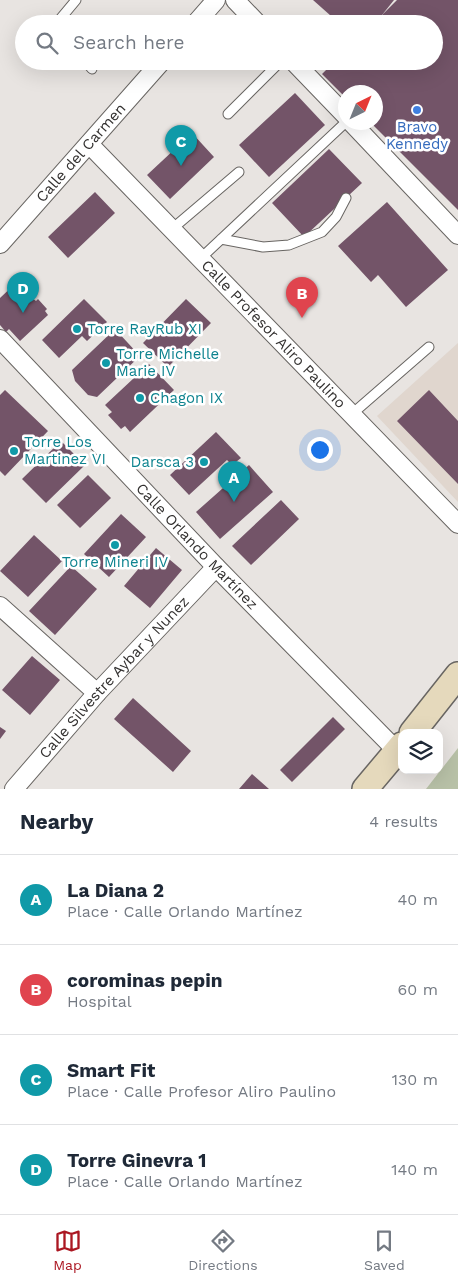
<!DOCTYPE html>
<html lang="en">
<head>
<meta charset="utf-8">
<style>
	body { margin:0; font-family:"Work Sans",sans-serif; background:#f6f6f7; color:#1f2937 }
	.controls { position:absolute; right:15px; bottom:15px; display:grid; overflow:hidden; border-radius:10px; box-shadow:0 5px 20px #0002 }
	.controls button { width:45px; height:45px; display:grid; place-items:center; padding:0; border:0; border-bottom:1px solid #e0e1e3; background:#fff; color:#1f2937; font:25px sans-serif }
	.compass { position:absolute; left:338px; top:85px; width:45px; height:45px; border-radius:50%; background:#fff; box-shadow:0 5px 20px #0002; rotate:43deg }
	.you { position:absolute; left:319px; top:449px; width:18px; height:18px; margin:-12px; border:4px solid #fff; border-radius:50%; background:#1a73e8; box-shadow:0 0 0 8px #1a73e833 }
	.badge { display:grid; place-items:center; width:32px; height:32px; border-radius:50%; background:#ab1722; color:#fff; font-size:16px; font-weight:700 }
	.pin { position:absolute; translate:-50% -41px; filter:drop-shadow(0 1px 2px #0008) }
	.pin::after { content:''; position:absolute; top:26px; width:18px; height:15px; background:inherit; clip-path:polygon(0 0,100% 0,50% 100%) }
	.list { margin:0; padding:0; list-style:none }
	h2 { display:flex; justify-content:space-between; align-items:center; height:65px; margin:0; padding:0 20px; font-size:21px }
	h2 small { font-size:16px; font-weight:400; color:#747a83 }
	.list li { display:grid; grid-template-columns:32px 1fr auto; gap:15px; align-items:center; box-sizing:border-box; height:90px; padding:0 20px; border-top:1px solid #e0e1e3 }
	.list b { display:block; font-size:19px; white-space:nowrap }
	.list p { margin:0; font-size:16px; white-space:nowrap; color:#747a83 }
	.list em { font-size:16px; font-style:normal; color:#747a83 }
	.icon { flex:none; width:28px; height:28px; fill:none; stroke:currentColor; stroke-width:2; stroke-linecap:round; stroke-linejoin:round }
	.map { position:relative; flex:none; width:458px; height:789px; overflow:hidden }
	.search { position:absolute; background:#fff; box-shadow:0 5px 20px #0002; left:15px; right:15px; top:15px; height:55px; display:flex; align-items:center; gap:12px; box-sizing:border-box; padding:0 18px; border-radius:28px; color:#747a83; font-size:19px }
	.sheet { height:425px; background:#fff }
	nav { display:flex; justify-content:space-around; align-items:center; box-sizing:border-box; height:70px; border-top:1px solid #e0e1e3; background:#fff; font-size:14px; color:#747a83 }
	nav a { display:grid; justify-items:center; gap:2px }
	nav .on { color:#ab1722 }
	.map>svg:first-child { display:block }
</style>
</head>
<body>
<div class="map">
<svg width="458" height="789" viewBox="0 0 458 789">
	<rect width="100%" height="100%" fill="#e8e4e1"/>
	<path fill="#e0d6ce" d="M458 343V502L377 416Z"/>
	<path fill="#b8c1a7" d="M458 748V789H426Z"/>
	<path fill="#735468" d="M313 0H394L382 15 397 0H458V210L370 122H376V92H346V98L322 74 335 61H434V24H340Z
		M295 93 325 125 269 177 239 145Z
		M192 133 214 157 170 199 147 175Z
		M329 149 362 183 304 237 272 203Z
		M95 192 115 213 68 258 48 237Z
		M387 202 448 270 406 307 378 275 371 282 338 246Z
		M17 282 23 288 25 286 34 296 32 298 36 301 38 299 47 309 45 311 48 315 20 341 9 329 6 332 0 325V298Z
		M84 299 107 322 87 341 82 336 59 358 42 340Z
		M186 299 211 323 168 367 143 343Z
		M115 329 140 356 97 397 88 395 75 381 72 370Z
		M149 364 174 390 130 432 125 426 121 429 108 415 112 412 105 405Z
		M5 390 48 431 5 476 0 471V395Z
		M429 390 458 421V484L397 421Z
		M216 432 241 458 232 465 227 460 189 495 170 475Z
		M61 441 85 465 46 503 22 479Z
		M249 465 273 492 220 539 196 512Z
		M88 475 111 498 80 528 57 505Z
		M281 500 299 519 251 565 232 546Z
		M121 514 146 537 109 577 84 554Z
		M34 535 62 561 28 597 0 571Z
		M156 548 182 570 150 608 124 586Z
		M71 566 97 589 55 635 29 611Z
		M32 656 60 680 30 715 2 690Z
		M133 698 191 751 173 772 114 719Z
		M333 717 345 729 292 782 280 770Z
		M0 727 6 731 0 739Z
		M252 774 269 789H239Z"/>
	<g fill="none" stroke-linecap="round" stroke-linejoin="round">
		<defs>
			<path id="service" d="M56 24 76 0
				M85 61 92 69
				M228 114 281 61
				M172 229 239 172
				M221 239 263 247 289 245 322 232 336 217 346 198
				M201 258 346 122
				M352 414 429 347"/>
			<g id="minor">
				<path d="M235 0 258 24"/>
				<path d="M195 24 216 0"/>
				<path d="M293 61 346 116"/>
				<path d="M351 122 458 235"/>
				<path id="s1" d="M89 144 458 524"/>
				<path id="s2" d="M0 244 162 61"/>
				<path id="s3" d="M0 339 216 567 397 751"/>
				<path d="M0 606 97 693"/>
				<path id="s4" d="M14 789 97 693 216 567"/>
			</g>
			<path id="secondary" d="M412 733 458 675
				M365 789 402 745"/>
		</defs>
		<use href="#service" stroke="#686562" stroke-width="11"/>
		<use href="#minor" stroke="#686562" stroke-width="20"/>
		<use href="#secondary" stroke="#686562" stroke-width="28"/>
		<use href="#service" stroke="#fff" stroke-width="9"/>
		<use href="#minor" stroke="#fff" stroke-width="18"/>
		<use href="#secondary" stroke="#e5d9bc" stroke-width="25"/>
	</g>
	<circle fill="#3f7fe0" stroke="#fff" stroke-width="2" cx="417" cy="110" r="5"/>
	<g fill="#0f9aa8" stroke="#fff" stroke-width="2">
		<circle cx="77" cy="329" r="5"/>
		<circle cx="106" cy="363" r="5"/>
		<circle cx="140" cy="398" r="5"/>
		<circle cx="14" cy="451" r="5"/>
		<circle cx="204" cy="462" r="5"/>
		<circle cx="115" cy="545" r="5"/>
	</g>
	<g text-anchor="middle" stroke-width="5" stroke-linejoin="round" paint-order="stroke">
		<g font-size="15" fill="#366cbe" stroke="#fff">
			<text x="417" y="132">Bravo<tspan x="417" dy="17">Kennedy</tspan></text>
		</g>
		<g font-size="15" fill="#333130" stroke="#fff">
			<text dy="5" stroke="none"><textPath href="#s2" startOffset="122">Calle del Carmen</textPath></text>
			<text dy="5" stroke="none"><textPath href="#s1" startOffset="265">Calle Profesor Aliro Paulino</textPath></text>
			<text dy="5" stroke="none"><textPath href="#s3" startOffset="286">Calle Orlando Martínez</textPath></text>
			<text dy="5" stroke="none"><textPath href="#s4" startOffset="150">Calle Silvestre Aybar y Nunez</textPath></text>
		</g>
		<g font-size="15" fill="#0d838f" stroke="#fff" text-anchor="start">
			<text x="87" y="334">Torre RayRub XI</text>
			<text x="116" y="359">Torre Michelle<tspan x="116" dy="17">Marie IV</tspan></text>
			<text x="150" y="403">Chagon IX</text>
			<text x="24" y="447">Torre Los<tspan x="24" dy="17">Martinez VI</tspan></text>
			<text x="194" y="467" text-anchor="end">Darsca 3</text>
			<text x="115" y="567" text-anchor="middle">Torre Mineri IV</text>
		</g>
	</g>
</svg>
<div class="controls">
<button><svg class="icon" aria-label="layers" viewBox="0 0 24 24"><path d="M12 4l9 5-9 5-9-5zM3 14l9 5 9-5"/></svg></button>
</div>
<svg class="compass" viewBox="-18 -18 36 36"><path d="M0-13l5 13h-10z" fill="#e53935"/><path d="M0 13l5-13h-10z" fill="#747a83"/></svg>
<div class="you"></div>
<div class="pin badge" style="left:234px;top:502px;background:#0f9aa8">A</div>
<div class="pin badge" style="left:302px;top:318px;background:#e0444e">B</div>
<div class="pin badge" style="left:181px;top:166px;background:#0f9aa8">C</div>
<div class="pin badge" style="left:23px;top:313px;background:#0f9aa8">D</div>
<div class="search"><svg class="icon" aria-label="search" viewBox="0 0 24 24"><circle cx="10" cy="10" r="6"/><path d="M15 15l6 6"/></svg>Search here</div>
</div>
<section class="sheet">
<h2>Nearby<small>4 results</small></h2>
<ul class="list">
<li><span class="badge" style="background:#0f9aa8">A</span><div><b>La Diana 2</b><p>Place · Calle Orlando Martínez</p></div><em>40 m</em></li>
<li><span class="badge" style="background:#e0444e">B</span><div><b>corominas pepin</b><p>Hospital</p></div><em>60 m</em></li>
<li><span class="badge" style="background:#0f9aa8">C</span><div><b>Smart Fit</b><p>Place · Calle Profesor Aliro Paulino</p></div><em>130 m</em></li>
<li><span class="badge" style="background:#0f9aa8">D</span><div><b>Torre Ginevra 1</b><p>Place · Calle Orlando Martínez</p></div><em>140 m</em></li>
</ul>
</section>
<nav>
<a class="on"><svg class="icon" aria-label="map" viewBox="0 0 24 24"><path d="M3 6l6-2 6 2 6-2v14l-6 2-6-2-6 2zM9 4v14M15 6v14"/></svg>Map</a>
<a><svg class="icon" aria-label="directions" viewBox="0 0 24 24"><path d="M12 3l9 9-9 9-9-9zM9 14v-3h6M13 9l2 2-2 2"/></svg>Directions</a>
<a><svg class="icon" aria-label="saved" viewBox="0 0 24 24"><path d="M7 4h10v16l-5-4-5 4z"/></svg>Saved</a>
</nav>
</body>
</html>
